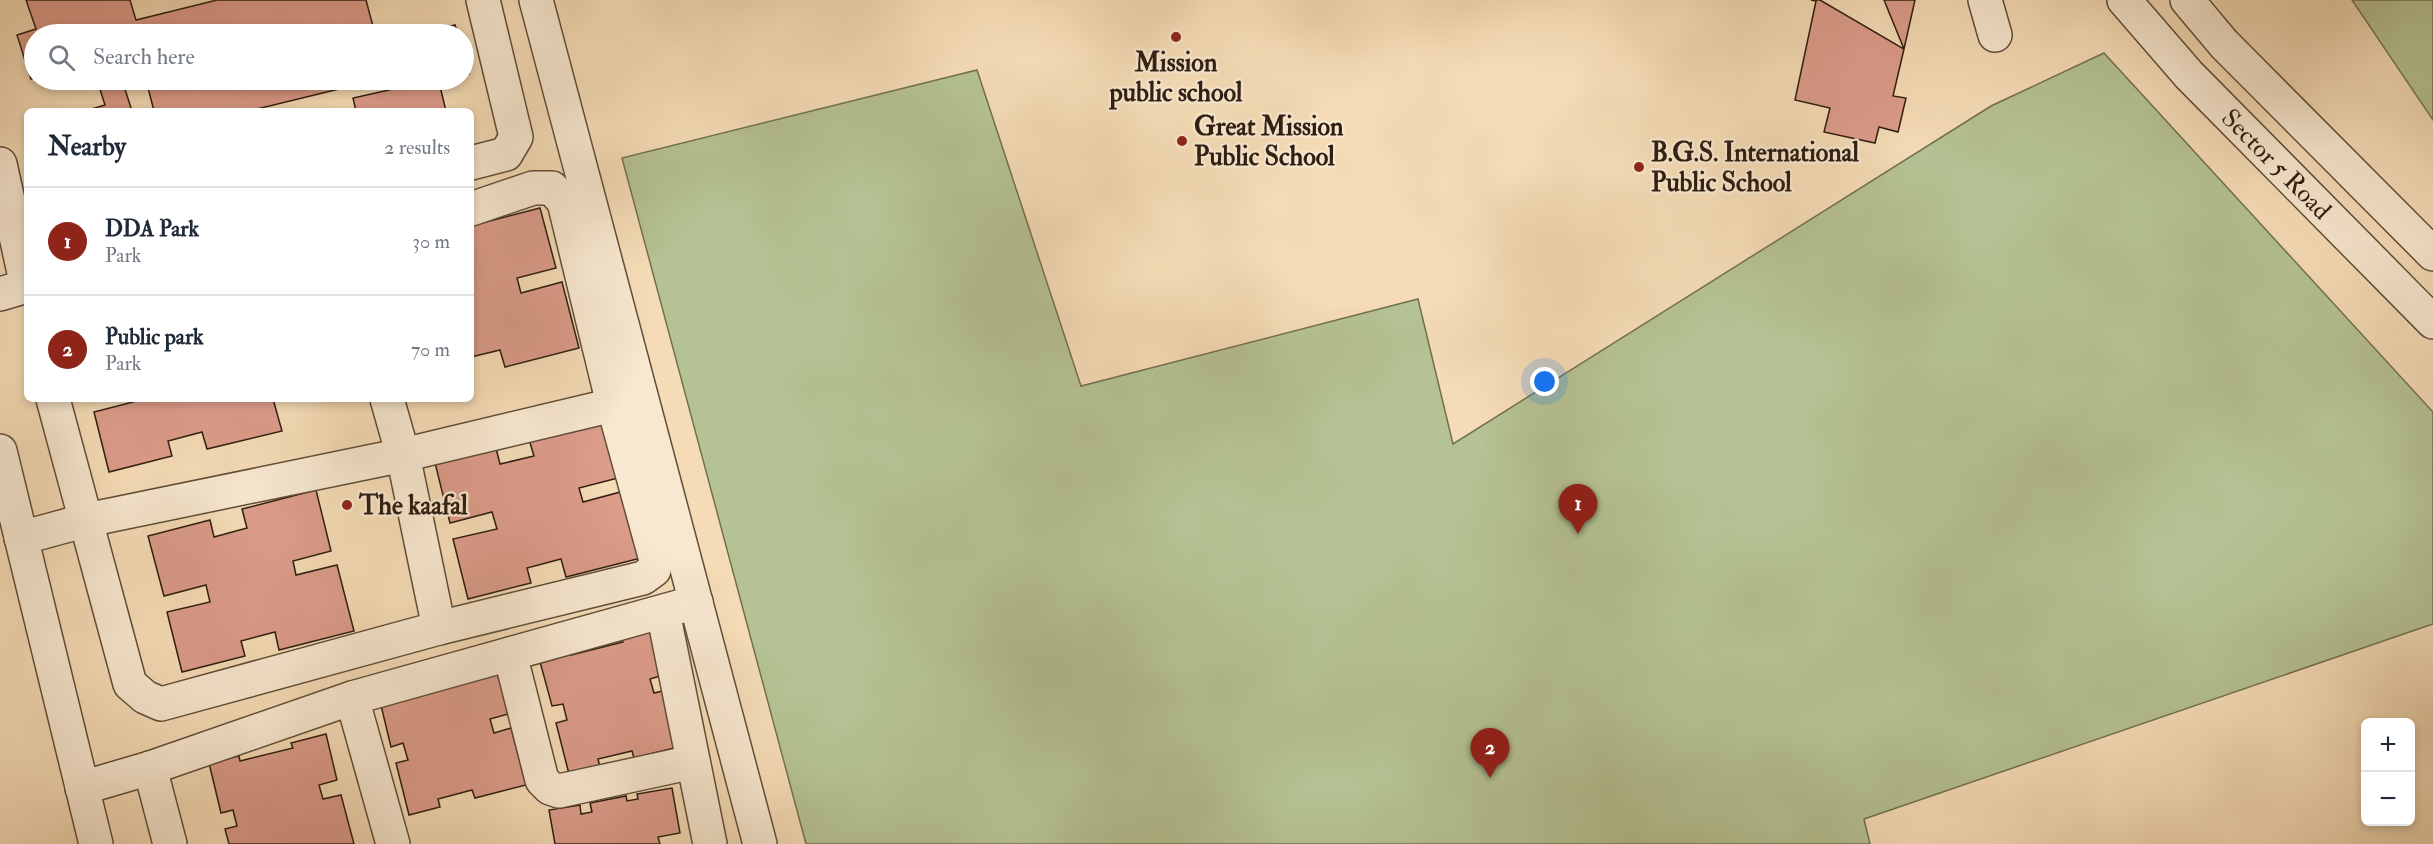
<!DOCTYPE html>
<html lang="en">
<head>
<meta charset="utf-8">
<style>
	body { margin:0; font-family:"IM FELL Double Pica",serif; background:#f2f2f3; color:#1f2937 }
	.controls { position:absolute; right:18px; bottom:18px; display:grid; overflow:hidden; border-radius:9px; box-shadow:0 3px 9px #0003 }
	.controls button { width:54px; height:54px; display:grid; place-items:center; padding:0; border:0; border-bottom:2px solid #e0e1e3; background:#fff; color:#1f2937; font:30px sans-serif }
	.you { position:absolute; left:1545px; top:382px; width:21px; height:21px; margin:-15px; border:4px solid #fff; border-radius:50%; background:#1a73e8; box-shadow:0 0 0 9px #1a73e833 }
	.badge { display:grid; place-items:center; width:39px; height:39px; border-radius:50%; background:#8f2418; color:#fff; font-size:20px; font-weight:700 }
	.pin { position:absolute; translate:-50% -50px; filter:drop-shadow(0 2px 3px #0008) }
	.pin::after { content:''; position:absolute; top:32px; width:21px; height:18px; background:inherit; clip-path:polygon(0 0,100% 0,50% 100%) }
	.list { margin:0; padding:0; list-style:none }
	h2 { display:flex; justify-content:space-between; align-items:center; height:78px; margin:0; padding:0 24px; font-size:26px }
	h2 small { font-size:20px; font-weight:400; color:#747a83 }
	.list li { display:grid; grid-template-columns:39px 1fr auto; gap:18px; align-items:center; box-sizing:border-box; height:108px; padding:0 24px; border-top:2px solid #e0e1e3 }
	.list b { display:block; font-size:22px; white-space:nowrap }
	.list p { margin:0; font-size:20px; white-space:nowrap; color:#747a83 }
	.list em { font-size:20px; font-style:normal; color:#747a83 }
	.icon { flex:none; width:33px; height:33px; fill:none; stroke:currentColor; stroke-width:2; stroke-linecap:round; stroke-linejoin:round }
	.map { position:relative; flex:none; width:2433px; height:844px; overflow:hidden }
	.search { position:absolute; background:#fff; box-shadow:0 3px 9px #0003; left:24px; top:24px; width:450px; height:66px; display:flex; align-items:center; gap:15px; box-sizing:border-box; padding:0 21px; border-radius:33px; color:#747a83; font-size:22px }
	.panel { position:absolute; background:#fff; box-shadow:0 3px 9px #0003; left:24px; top:108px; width:450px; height:294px; border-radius:9px }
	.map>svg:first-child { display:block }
</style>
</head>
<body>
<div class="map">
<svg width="2433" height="844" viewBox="0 0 2433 844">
	<rect width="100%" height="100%" fill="#f5dcb6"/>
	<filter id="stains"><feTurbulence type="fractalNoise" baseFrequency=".00333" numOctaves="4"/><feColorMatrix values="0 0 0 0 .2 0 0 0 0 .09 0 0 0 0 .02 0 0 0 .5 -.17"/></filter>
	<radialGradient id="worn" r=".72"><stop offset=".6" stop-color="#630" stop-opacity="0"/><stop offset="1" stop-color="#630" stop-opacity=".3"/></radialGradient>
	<path fill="#b5c293" stroke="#727052" stroke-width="1.5" d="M2352 0H2433V120Z
		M2104 53 2433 412V624L1864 819 1870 844H806L622 158 977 70 1081 386 1418 299 1453 444 1991 106Z"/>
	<path fill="#dc9c8a" stroke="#2e1d11" stroke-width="1.5" d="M26 0H130L136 20 217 0H366L375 34H34V78L31 79 17 35 36 29Z
		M1811 0H1820L1904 49 1893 96 1906 98 1898 132 1879 127 1875 143 1824 132 1830 108 1795 100 1816 1Z
		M1884 0H1915L1904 49Z
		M455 25 458 34H421Z
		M464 54 469 74 464 76Z
		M97 80H122L132 111H85L105 105Z
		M146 80H376L249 111H154Z
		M406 80H449L439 82 446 111H356L353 98 407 86Z
		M540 208 556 268 517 278 521 293 562 282 579 348 505 367 500 350 471 357V226Z
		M137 399H273L282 431 207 449 202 432 168 441 172 456 109 472 94 412 137 401Z
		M602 418 618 478 579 488 583 502 624 491 641 558 566 577 561 559 527 568 531 583 468 599 453 539 497 529 492 512 450 523 435 463 496 448 500 464 534 456 528 436Z
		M316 490 331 551 293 561 296 575 337 565 354 631 279 650 275 632 241 641 245 656 182 672 167 612 210 602 206 585 164 596 148 536 210 520 214 537 247 528 242 509Z
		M656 628 667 674 650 679 654 693 671 689 686 745 634 758 632 751 598 759 600 767 569 774 556 723 567 720 563 704 552 706 539 658 569 650 571 655 623 642 621 636Z
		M496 668 508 714 490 719 494 733 511 728 526 785 475 798 472 790 438 799 440 807 409 815 396 763 408 760 403 743 391 747 379 697Z
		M326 734 337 780 319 785 323 799 341 795 354 844H229L225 829 237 826 233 810 221 813 209 763 239 756 240 761 293 748 291 743Z
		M672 788 680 833 658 837 660 844H555L549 810 580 805 581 814 592 812 590 803 626 796 627 801 638 799 637 794Z"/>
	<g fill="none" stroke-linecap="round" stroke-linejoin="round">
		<defs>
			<g id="minor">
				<path d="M536 0 760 844"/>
				<path d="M1985 0 1995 35"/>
				<path id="s1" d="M2124 0 2189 75 2433 322"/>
				<path d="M2187 0 2224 44 2433 254"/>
				<path d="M471 163 506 154 516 137 483 0"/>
				<path d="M0 164 27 286 0 294"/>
				<path d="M53 399 130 684 145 697 161 704 439 628 643 578 654 570 656 560 613 404 564 202 552 188H533L471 209"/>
				<path d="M387 399 403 455 439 628"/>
				<path d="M0 451 96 844"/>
				<path d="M21 538 87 520 403 455 634 400"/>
				<path d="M663 612 710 844"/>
				<path d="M510 654 542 780 550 788 559 791 693 762"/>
				<path d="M352 698 696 602"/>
				<path d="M150 768 170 844"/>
				<path d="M82 788 150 768 352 698 393 844"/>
			</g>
		</defs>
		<use href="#minor" stroke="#604d3a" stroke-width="36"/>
		<use href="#minor" stroke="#f8e8d0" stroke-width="33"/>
	</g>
	<g fill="#8f2418" stroke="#f8e8d0" stroke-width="2">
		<circle cx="1176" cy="37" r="6"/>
		<circle cx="1182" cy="141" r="6"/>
		<circle cx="1639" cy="167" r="6"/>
		<circle cx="347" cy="505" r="6"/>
	</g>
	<g text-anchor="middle" stroke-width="4.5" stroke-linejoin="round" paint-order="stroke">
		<g font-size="26" font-weight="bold" fill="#2e1d11" stroke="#f8e8d0" text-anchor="start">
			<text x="1176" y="71" text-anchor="middle">Mission<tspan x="1176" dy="30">public school</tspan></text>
			<text x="1194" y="135">Great Mission<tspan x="1194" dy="30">Public School</tspan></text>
			<text x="1651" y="161">B.G.S. International<tspan x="1651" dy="30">Public School</tspan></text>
			<text x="359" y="514">The kaafal</text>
		</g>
		<g font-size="26" fill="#2e1d11" stroke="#f8e8d0">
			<text dy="9" stroke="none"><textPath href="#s1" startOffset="224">Sector 5 Road</textPath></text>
		</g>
	</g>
	<rect width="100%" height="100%" filter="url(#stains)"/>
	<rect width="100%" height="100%" fill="url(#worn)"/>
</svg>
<div class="controls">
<button>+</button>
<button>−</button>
</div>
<div class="you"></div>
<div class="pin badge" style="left:1578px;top:534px">1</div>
<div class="pin badge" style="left:1490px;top:778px">2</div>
<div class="search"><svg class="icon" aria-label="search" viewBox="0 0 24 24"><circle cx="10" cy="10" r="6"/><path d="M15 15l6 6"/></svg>Search here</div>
<section class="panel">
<h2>Nearby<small>2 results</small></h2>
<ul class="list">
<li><span class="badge">1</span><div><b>DDA Park</b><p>Park</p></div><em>30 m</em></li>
<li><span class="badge">2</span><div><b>Public park</b><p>Park</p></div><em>70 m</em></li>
</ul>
</section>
</div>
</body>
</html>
